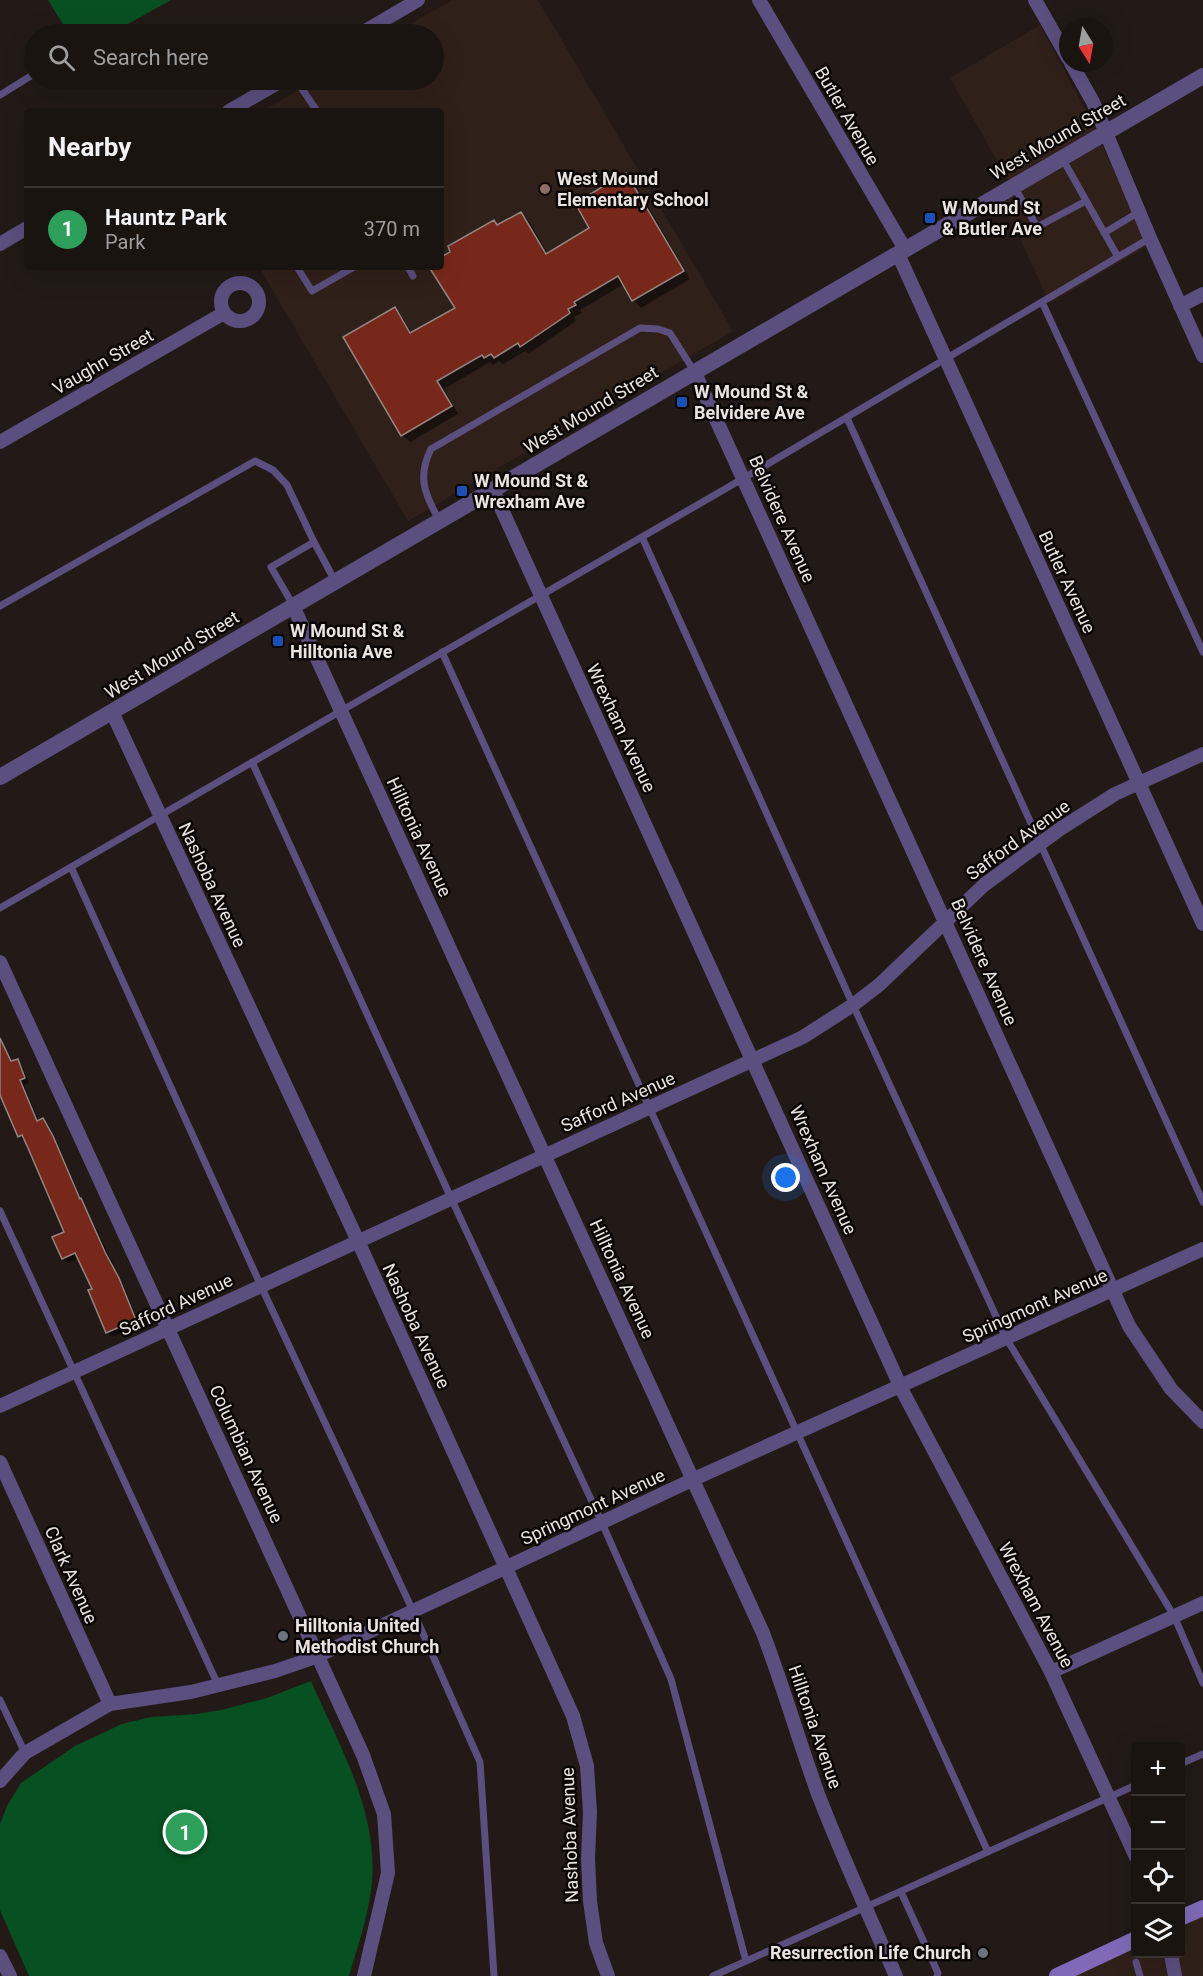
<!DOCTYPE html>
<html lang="en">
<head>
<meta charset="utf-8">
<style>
	body { margin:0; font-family:Roboto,sans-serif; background:#231d1a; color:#f1f3f6 }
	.controls { position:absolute; right:18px; bottom:18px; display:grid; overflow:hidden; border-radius:6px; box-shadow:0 6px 24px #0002 }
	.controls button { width:54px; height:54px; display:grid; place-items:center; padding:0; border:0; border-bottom:2px solid #383331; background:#1a1411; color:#f1f3f6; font:30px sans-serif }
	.compass { position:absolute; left:1059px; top:18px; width:54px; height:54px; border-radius:50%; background:#1a1411; box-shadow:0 6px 24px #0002; rotate:169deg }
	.you { position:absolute; left:786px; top:1178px; width:21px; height:21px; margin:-15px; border:4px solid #fff; border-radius:50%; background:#1a73e8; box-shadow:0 0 0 9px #1a73e833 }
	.badge { display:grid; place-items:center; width:39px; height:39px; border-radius:50%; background:#0b8043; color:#fff; font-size:20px; font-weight:700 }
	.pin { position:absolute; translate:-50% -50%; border:3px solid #fff; box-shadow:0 2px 6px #0006 }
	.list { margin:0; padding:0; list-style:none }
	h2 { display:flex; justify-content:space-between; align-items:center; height:78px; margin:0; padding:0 24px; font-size:26px }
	h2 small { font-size:20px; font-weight:400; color:#9f9e9f }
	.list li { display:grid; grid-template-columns:39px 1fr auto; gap:18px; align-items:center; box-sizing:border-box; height:84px; padding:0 24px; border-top:2px solid #383331 }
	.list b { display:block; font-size:22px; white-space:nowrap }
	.list p { margin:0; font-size:20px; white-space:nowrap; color:#9f9e9f }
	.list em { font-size:20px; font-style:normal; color:#9f9e9f }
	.icon { flex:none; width:33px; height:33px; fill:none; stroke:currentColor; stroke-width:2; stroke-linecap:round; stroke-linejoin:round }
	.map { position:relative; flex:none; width:1203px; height:1976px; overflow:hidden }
	.search { position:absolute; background:#1a1411; box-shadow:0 6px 24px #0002; left:24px; top:24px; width:420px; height:66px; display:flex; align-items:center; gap:15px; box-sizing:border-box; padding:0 21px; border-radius:33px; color:#9f9e9f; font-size:22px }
	.panel { position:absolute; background:#1a1411; box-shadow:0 6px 24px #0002; left:24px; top:108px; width:420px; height:162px; border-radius:6px }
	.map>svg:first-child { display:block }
</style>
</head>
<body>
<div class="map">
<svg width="1203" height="1976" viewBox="0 0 1203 1976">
	<rect width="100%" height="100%" fill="#231a17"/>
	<path fill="#30201a" d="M452 0H538L733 331 408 521 259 267H441V111H262L316 80H434V34H393Z
		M1040 25 1091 121 1149 245 1050 303 1002 200 1015 192 950 78Z
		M1203 1910V1976H1060L1135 1941 1136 1954H1180L1181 1920Z"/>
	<path fill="#075021" d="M48 0H171L110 34H69Z
		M311 1681C340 1748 381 1815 371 1891 367 1920 357 1948 349 1976H29L0 1910V1824L7 1806 21 1783 75 1746 122 1724 151 1717 197 1714 221 1710 267 1698Z"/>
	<path fill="#0007" d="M626 174 634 182 690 279 641 308 634 300 624 284 580 310 582 313 574 317 576 321 528 354 525 351 503 364 499 361 493 365 490 362 444 389 452 404 402 433 395 309 402 317 412 334 457 308 431 267H441V259L521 213 529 221 548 254 591 229Z
		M454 406 458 414 410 442 403 436Z
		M0 1039 13 1062 17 1061 22 1065 29 1083 24 1085 39 1122 43 1120 48 1125 57 1143 83 1202 123 1284 140 1325 112 1337 107 1332 94 1289 79 1258 68 1263 63 1258 66 1232 26 1140 24 1141 19 1136Z"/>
	<path fill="#78281b" stroke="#928583" stroke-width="1.5" d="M626 173 684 271 632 301 618 276 574 302 576 305 568 309 570 313 520 347 518 343 494 358 491 354 484 358 482 355 437 381 452 406 401 436 343 337 395 307 410 333 455 308 429 267H441V257L450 252 448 246 494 220 497 225 521 212 546 254 589 228 575 203Z
		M0 1038 11 1061 18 1059 25 1078 20 1080 37 1121 43 1118 53 1136 80 1199 81 1198 105 1252 119 1278 136 1320 106 1333 88 1290 92 1289 75 1253 62 1259 52 1237 64 1232 28 1148 22 1135 18 1137 0 1095Z"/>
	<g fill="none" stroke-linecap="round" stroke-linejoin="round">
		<path stroke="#5b4f7f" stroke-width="7" d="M296 80 317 111
			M0 95 34 74
			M1062 158 1118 257
			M1014 186 1037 227 1086 201
			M1104 233 1139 212
			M297 267 312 291 354 267
			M408 267 413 276
			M1042 302 1203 652
			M847 418 1203 1202
			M439 520C425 495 417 477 431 449L640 328 658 329 670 333 694 371
			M642 537 853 1005 1006 1338 1174 1616 1203 1683
			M293 605 271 567 314 542
			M0 606 255 461 273 470 287 485 314 542 335 581
			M442 652 988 1852
			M252 762 451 1198 602 1523 671 1679 746 1961
			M71 867 261 1286 413 1611 480 1762 494 1976
			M0 908 744 478 1150 238
			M0 1211 218 1685
			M0 1700 25 1753
			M1180 1764 1203 1754
			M901 1892 938 1973 937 1976
			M1136 1962 1140 1976
			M713 1976 1136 1785"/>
		<path stroke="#5b4f7f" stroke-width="14" d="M759 0 905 249
			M1035 0 1068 58
			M360 34 418 0
			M1071 63 1093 102 1150 238 1203 356
			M229 111 283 80
			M0 244 27 228
			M898 254 1203 924
			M221 302a19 19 0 1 1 38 0a19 19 0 1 1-38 0Z
			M1180 306 1203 294
			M694 371 1129 1326 1171 1389 1203 1422
			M0 442 224 313
			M493 490 903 1392 1051 1672 1136 1857
			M293 606 763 1633C783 1686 799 1741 818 1794 842 1856 869 1916 896 1976
			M112 712 358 1241 573 1716 587 1766 590 1812 588 1859 590 1901 596 1943 608 1976
			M0 962 363 1755 384 1814 388 1873 364 1976
			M0 1406 803 1037 853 1005 879 985 984 885 1060 829 1115 794 1203 754
			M0 1462 110 1704
			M1051 1672 1203 1603
			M0 1781 25 1753 110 1704 191 1692 275 1671 313 1658 694 1479 1203 1249
			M1171 1954 1175 1976
			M0 1956 10 1976"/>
		<path stroke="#5b4f7f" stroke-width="16" d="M0 777 1203 76"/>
		<path stroke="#806ab8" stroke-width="16" d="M1180 1918 1203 1908
			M1057 1976 1136 1939"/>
	</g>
	<circle fill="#8d6e63" stroke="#0a0605" stroke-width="2" cx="545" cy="189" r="6"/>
	<g fill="#1a4fb4" stroke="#0a0605" stroke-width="2">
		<rect x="924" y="212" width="12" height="12" rx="3"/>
		<rect x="676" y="396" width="12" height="12" rx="3"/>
		<rect x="456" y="485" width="12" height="12" rx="3"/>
		<rect x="272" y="635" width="12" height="12" rx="3"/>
	</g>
	<g fill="#6b7280" stroke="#0a0605" stroke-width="2">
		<circle cx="283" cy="1636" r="6"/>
		<circle cx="983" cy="1953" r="6"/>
	</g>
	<g text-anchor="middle" stroke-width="5" stroke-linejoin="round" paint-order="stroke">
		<g font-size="18" fill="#eae3e1" stroke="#0a0605">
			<text transform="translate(847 116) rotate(60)" y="6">Butler Avenue</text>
			<text transform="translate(1058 137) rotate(-30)" y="6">West Mound Street</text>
			<text transform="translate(103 362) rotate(-30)" y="6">Vaughn Street</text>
			<text transform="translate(591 410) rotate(-31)" y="6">West Mound Street</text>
			<text transform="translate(782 519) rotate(66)" y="6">Belvidere Avenue</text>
			<text transform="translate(1067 582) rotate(65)" y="6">Butler Avenue</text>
			<text transform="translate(172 655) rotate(-31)" y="6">West Mound Street</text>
			<text transform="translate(621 728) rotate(65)" y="6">Wrexham Avenue</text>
			<text transform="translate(419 837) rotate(65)" y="6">Hilltonia Avenue</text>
			<text transform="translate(1018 840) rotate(-36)" y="6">Safford Avenue</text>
			<text transform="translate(212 885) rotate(65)" y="6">Nashoba Avenue</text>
			<text transform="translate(984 962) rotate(66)" y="6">Belvidere Avenue</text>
			<text transform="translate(618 1102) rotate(-24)" y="6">Safford Avenue</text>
			<text transform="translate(823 1170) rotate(66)" y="6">Wrexham Avenue</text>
			<text transform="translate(622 1279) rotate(65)" y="6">Hilltonia Avenue</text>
			<text transform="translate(176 1305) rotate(-25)" y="6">Safford Avenue</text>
			<text transform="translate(1035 1306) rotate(-24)" y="6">Springmont Avenue</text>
			<text transform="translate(416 1326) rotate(65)" y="6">Nashoba Avenue</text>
			<text transform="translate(246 1454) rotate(65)" y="6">Columbian Avenue</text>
			<text transform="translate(593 1507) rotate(-25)" y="6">Springmont Avenue</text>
			<text transform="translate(71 1575) rotate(66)" y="6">Clark Avenue</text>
			<text transform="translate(1036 1605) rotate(62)" y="6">Wrexham Avenue</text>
			<text transform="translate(815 1727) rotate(71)" y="6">Hilltonia Avenue</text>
			<text transform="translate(570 1835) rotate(-92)" y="6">Nashoba Avenue</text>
		</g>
		<g font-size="18" font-weight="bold" fill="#eae3e1" stroke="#0a0605" text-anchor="start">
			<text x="557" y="185">West Mound<tspan x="557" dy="21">Elementary School</tspan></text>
			<text x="942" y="214">W Mound St<tspan x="942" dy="21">&amp; Butler Ave</tspan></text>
			<text x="694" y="398">W Mound St &amp;<tspan x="694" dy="21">Belvidere Ave</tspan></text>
			<text x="474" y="487">W Mound St &amp;<tspan x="474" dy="21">Wrexham Ave</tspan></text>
			<text x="290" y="637">W Mound St &amp;<tspan x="290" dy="21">Hilltonia Ave</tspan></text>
			<text x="295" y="1632">Hilltonia United<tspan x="295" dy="21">Methodist Church</tspan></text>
			<text x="971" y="1959" text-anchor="end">Resurrection Life Church</text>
		</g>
	</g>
</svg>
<div class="controls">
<button>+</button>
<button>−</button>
<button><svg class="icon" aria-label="locate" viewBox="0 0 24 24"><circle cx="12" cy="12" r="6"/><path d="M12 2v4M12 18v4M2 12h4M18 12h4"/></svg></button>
<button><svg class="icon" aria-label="layers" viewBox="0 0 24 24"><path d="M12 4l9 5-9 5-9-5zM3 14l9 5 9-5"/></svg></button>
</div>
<svg class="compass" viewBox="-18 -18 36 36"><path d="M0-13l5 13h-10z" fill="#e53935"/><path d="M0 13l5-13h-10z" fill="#9f9e9f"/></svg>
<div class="you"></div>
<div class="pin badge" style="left:185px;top:1832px;background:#2e9e5b">1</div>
<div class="search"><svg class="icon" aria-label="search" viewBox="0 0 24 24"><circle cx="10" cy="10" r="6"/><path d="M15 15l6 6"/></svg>Search here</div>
<section class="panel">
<h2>Nearby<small></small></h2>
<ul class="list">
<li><span class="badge" style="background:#2e9e5b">1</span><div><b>Hauntz Park</b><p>Park</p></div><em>370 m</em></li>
</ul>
</section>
</div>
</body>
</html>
